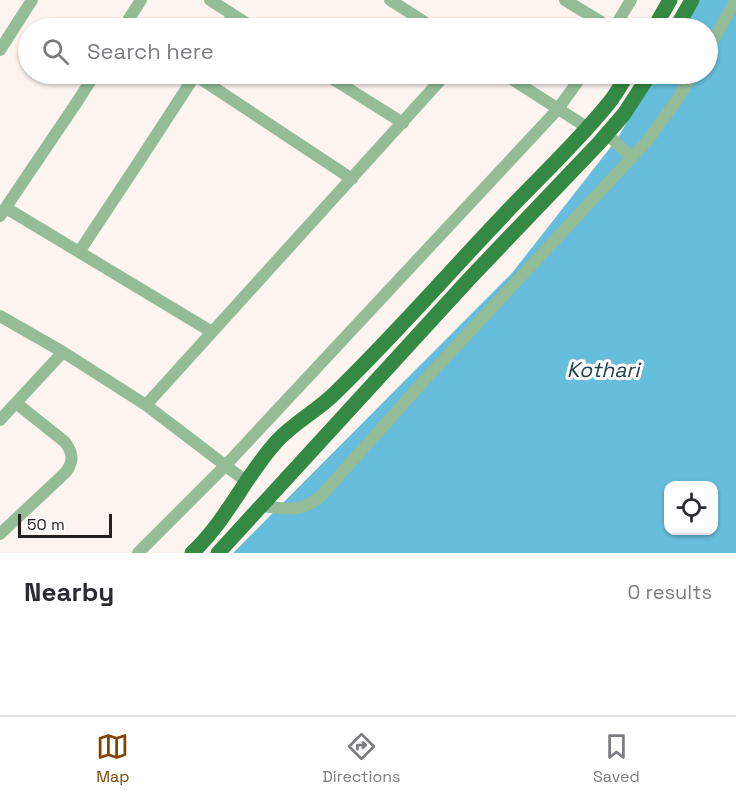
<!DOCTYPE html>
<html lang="en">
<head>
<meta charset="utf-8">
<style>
	body { margin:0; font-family:"Space Grotesk",sans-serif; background:#f2f2f3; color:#2b2b33 }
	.controls { position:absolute; right:18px; bottom:18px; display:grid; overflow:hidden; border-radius:12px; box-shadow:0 2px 4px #0004 }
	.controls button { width:54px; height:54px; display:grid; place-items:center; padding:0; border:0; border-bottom:2px solid #e1e1e2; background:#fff; color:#2b2b33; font:30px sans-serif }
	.scale { position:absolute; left:18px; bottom:15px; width:94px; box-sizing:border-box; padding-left:6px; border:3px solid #24201e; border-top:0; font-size:16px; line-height:21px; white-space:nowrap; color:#24201e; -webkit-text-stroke:4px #fff; paint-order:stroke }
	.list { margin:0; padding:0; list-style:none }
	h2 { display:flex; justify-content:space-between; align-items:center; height:78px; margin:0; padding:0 24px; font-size:26px }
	h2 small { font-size:20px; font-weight:400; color:#7c7c81 }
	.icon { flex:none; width:33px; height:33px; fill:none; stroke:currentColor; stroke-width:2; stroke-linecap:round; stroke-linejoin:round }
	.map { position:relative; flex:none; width:736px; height:553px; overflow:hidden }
	.search { position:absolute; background:#fff; box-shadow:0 2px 4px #0004; left:18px; right:18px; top:18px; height:66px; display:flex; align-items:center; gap:15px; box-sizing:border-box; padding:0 21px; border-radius:33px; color:#7c7c81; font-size:22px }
	.sheet { height:162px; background:#fff }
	nav { display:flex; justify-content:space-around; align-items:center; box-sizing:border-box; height:84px; border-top:2px solid #e1e1e2; background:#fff; font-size:16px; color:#7c7c81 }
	nav a { display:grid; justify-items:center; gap:3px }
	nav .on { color:#824401 }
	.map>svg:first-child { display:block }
</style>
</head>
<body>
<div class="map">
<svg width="736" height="553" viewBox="0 0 736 553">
	<rect width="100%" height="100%" fill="#fef4ef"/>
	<path fill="#67bddc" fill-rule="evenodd" d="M697 0H736V553H233L512 273 617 139 655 74H708V28H681ZM668 485H714V530H668Z"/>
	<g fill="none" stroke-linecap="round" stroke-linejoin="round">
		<path stroke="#93bc97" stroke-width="12" d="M210 0 254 28
			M390 0 434 28
			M565 0 611 28
			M123 28 141 0
			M224 28 233 15
			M614 28 631 0
			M708 49 736 0
			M0 50 32 0
			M325 74 403 123
			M504 74 588 128
			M195 75 352 179
			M607 134 632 158
			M6 208 212 332
			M0 216 75 105 95 74
			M79 252 138 163 196 74
			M0 316 63 352 146 405 247 482
			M146 405 446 74
			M0 420 63 352
			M261 506C286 508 299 514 320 497L421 384 648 140 676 101 693 74
			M0 534 66 472C74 461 73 453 65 442L16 403
			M138 553 225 466 558 109 583 74"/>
		<path stroke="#348945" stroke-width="15" d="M654 28 670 0
			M676 28 692 0
			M192 553C228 519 245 476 277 441 294 423 315 412 333 395 391 339 444 278 499 220 535 181 575 145 608 104 616 95 621 84 628 74
			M218 553 471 277 599 143 624 114 650 74"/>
	</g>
	<g text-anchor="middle" stroke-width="6" stroke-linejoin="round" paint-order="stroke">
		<g font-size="21" font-style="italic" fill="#1d4351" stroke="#fff">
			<text x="603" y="377">Kothari</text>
		</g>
	</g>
</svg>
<div class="controls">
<button><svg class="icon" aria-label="locate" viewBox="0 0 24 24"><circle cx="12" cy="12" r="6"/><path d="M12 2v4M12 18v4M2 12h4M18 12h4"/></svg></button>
</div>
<div class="scale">50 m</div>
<div class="search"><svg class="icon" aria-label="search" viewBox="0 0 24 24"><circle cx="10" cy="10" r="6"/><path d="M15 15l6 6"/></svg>Search here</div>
</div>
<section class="sheet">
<h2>Nearby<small>0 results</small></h2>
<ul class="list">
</ul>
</section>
<nav>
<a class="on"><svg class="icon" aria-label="map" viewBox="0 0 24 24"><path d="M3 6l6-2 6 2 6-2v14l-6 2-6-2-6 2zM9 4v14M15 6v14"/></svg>Map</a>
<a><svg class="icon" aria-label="directions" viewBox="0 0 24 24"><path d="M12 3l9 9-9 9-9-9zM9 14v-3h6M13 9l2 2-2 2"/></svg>Directions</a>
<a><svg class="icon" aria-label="saved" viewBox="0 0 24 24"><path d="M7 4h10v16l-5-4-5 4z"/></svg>Saved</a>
</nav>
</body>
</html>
